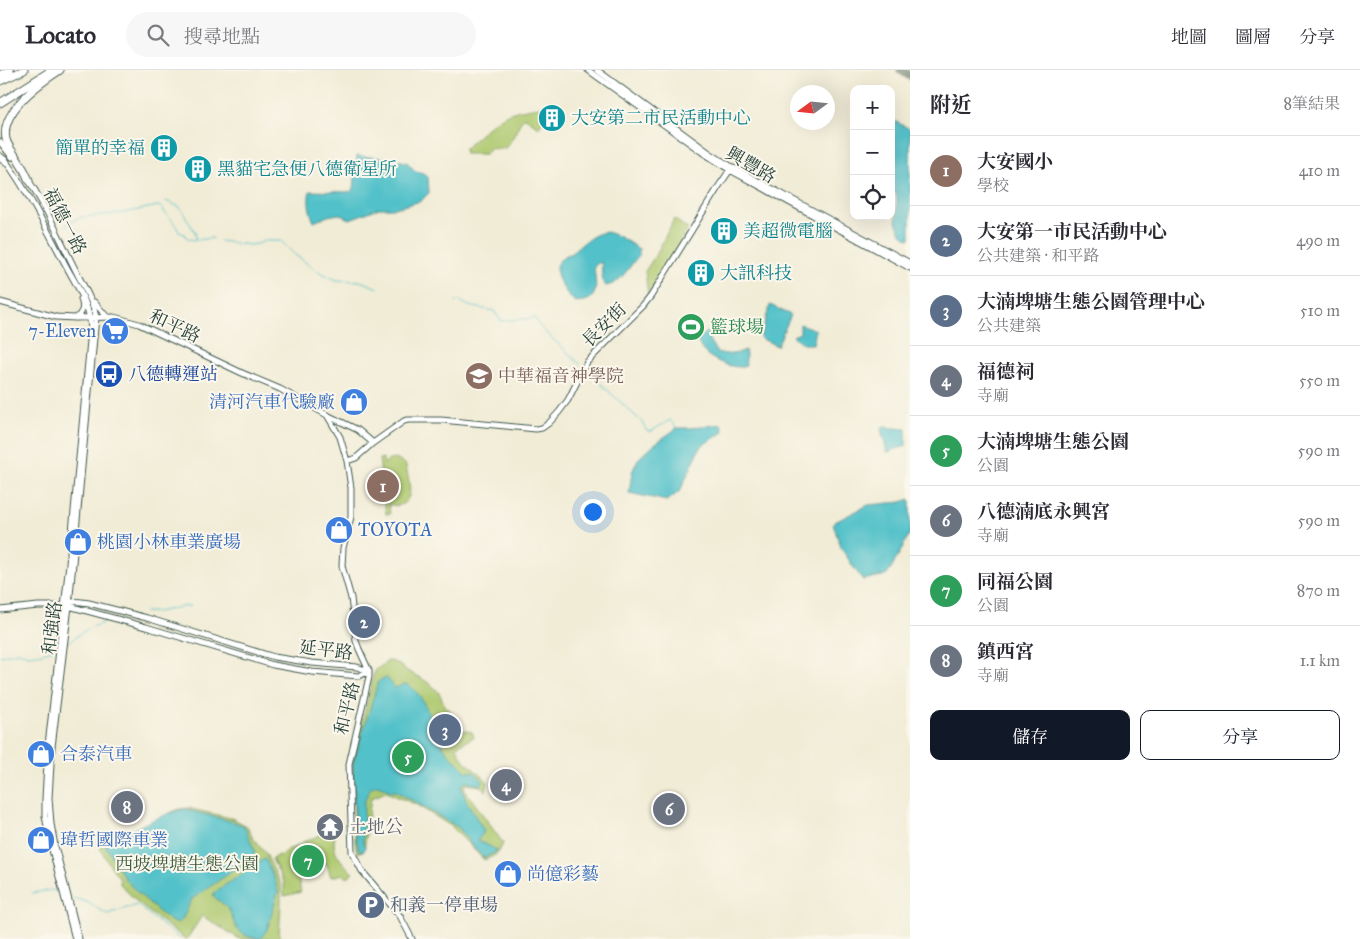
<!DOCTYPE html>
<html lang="zh-TW">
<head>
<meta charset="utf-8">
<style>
	body { margin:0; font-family:"IM FELL Great Primer","Noto Serif TC",serif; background:#f7f7f7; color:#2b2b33 }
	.controls { position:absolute; right:15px; top:15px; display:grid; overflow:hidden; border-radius:10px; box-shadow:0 5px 20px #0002 }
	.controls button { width:45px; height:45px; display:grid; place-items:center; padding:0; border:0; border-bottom:1px solid #e1e1e2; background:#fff; color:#2b2b33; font:25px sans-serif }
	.compass { position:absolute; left:790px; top:15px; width:45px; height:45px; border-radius:50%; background:#fff; box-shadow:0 5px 20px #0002; rotate:255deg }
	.you { position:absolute; left:592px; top:441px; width:18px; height:18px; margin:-12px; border:4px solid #fff; border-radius:50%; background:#1a73e8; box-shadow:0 0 0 8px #1a73e833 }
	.badge { display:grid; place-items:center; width:32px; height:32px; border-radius:50%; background:#111827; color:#fff; font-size:16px; font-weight:700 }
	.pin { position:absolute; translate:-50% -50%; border:2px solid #fff; box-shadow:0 1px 5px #0006 }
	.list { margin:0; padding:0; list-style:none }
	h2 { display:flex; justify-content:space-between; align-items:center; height:65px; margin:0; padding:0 20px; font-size:21px }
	h2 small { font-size:16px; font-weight:400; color:#7c7c81 }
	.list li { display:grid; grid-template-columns:32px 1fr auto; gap:15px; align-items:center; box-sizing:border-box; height:70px; padding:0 20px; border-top:1px solid #e1e1e2 }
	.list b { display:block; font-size:19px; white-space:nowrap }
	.list p { margin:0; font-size:16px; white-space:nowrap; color:#7c7c81 }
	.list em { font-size:16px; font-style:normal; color:#7c7c81 }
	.actions { display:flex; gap:10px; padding:15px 20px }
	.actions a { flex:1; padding:11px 0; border:1px solid #111827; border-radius:10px; text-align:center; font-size:18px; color:#111827 }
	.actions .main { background:#111827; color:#fff }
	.icon { flex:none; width:28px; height:28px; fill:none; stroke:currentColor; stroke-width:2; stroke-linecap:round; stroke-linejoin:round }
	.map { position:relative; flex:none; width:910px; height:869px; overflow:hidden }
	header { display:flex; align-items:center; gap:30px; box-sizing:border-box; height:70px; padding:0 25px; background:#fff; border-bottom:1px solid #e1e1e2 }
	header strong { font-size:24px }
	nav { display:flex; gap:28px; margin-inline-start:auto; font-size:18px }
	.search { width:350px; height:45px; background:#f7f7f7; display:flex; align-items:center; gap:12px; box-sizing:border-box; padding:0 18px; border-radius:28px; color:#7c7c81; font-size:19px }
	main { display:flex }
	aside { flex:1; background:#fff }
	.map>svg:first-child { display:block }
</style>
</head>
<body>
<header>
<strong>Locato</strong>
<div class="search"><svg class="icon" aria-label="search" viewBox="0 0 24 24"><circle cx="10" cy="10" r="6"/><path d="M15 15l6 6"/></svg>搜尋地點</div>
<nav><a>地圖</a><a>圖層</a><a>分享</a></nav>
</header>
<main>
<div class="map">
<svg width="910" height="869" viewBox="0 0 910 869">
	<rect width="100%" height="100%" fill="#fbf7ec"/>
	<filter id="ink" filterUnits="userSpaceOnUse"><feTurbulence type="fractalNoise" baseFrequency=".02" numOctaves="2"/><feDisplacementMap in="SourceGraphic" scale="10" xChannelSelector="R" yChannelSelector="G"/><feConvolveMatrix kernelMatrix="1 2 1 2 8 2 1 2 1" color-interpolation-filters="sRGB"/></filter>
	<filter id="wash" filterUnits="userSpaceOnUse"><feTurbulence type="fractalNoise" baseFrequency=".0096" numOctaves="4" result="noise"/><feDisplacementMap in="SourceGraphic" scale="20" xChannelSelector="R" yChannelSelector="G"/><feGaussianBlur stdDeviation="1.12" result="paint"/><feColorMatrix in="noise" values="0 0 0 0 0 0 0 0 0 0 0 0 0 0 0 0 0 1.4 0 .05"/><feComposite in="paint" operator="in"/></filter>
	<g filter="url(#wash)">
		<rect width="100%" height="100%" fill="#f1ecd6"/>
		<path fill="#afc96f" stroke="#678352" d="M546 36H551L539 57 525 48H523C518 55 512 73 505 78 501 80 495 79 492 78L486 84H465L464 80C474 69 496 48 510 43 521 39 534 38 546 36Z
			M674 149 688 159 648 225 645 201 657 183Z
			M383 388 384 394C389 387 400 388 406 395 407 406 415 425 404 433 399 437 394 436 389 434L390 444H386L379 389Z
			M388 591C397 591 402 598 409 602 420 608 431 612 439 623 443 629 443 636 449 639 458 659 446 657 472 662L474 667 457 676C460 693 478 700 488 712L486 721 480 716 467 714 464 716 465 720 503 773C499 785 494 786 484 790L451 756 415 734 386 722 371 728 364 781 357 783 355 773 352 694 374 603 377 599Z
			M188 738 234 749 247 756 252 767 266 784 281 815V832L279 869H240L202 846 187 869H185L140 835 120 814 119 807 109 794 99 776 178 739Z
			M335 759C336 764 334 770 334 775 335 786 346 796 353 803L347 808 343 804 331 807 327 794H322L298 799 297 803 301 822 284 826V813L272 789 278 785 280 786 285 783V782L289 779 296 777 303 772Z"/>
		<path fill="#53c1c9" stroke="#397f7e" d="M891 49 910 59V169L907 168 901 163 896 152 897 127 891 114Z
			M357 86 385 88 407 92 415 101 423 103 428 107 429 123 421 131 395 138H379L350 149 339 144 328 146 314 152C310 143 307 131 310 121L350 122 354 118Z
			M607 162 620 167 639 179V185C630 195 621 214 606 216 600 209 602 201 602 193H598L594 197C596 217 601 231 575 232 565 223 550 202 560 190 564 186 566 185 570 184 582 175 592 163 607 162Z
			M770 235 791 245 777 276 760 268Z
			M800 254 816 260 813 274H803L793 266 800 263Z
			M706 262 709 264V270L717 282C727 285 735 285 745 280 747 286 745 291 746 296 734 300 714 291 705 283 702 280 700 276 698 273L700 268Z
			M722 354 724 362 701 376 680 421 667 431 629 423 632 402 638 389 653 375 677 358H690Z
			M883 357 906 359V376L887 382 881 360Z
			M910 429V463L898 486 887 505 863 510 854 498 840 476 833 453 868 435 901 432Z
			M387 608 395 618 405 614C424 619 434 660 443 676 446 682 461 696 467 702H474L483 711 481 715 466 712 461 716 467 732 483 759 484 762 478 770 498 781 484 788 472 776 459 758 396 721H390L378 715 371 717 364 732 363 773 365 776 364 781H359L356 768 353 694 378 612 380 610Z
			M184 739 234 752 244 756 255 781 253 787 192 829 182 850 179 852 176 853 172 852 159 842 134 819 125 809 105 775C128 762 158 745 184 739Z
			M264 789 266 790 275 810 278 822 267 860 261 868C252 869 241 865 236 857 233 852 232 844 228 839 224 833 217 831 213 825L215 822Z"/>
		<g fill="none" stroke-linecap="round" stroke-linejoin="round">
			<path stroke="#53c1c9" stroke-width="1" d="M166 131 180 137 195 162 196 169
				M65 156 72 151 82 147 123 143 158 136 163 138 164 142C169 145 177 156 179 162L184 164 188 169 197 170 213 168
				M220 171 249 175 258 174 264 171H281L295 185 316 200 336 210 360 211 378 218
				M455 232 460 231 469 236 494 241 501 251 535 248 541 258 580 294
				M586 300 642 352 646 360 650 362 670 350 677 358
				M145 542C161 544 175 536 191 536
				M67 574C82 562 90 555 109 552
				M0 586 18 582 29 585 43 583 56 578
				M32 823 52 820 57 822
				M73 828 87 832 107 844 137 835 180 869"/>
			<path stroke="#889485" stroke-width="9" d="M901 0 910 6"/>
		</g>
	</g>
	<g filter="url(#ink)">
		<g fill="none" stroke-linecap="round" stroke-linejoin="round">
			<defs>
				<path id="secondary" d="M588 0 702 82 730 100 910 198
					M597 0 711 84 732 97 910 193
					M0 72 12 87
					M5 90C28 122 45 156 63 190 75 214 90 232 91 260L69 494 48 675 45 729V746L51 776 75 869
					M27 108C47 137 60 170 76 201 83 216 93 230 96 247L69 536 52 677 49 728 51 754 55 776 79 869
					M0 232 56 247 75 248 114 247 139 254 242 303 280 319 327 345 358 360 373 373
					M94 232 107 247
					M76 248C83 242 84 238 81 229
					M327 345 340 367 347 391 351 418V447L343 478 342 496 351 528 356 571 359 579 369 601V607L349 694 352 782 362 801 400 846 412 869
					M347 391 356 388 373 373 404 351 408 350H441L536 359 542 358 549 353 559 342 568 330 587 292 643 236 651 226 719 116 732 97
					M67 534C73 530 81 532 89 533L147 548 274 587 312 593 357 597 369 601
					M0 540 38 536H69L146 557 273 595 312 602 359 606 369 601"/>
				<path id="highway" d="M0 5 10 0
					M0 11 24 0
					M0 33 52 0
					M0 87 6 92
					M29 110C26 103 22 96 18 90 14 83 8 77 6 69 0 41 40 13 60 0"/>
			</defs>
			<use href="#secondary" stroke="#3e574c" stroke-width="7"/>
			<use href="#highway" stroke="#3e574c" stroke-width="9"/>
			<use href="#secondary" stroke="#fff" stroke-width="5"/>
			<use href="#highway" stroke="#fff" stroke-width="7"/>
		</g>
	</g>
	<defs>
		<symbol id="building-disc" viewBox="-11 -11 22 22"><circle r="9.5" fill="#0f9aa8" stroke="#fbf7ec"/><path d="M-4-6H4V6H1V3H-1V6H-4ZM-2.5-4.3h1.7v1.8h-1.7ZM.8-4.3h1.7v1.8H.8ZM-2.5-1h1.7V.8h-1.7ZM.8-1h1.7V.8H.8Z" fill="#fff"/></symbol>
		<symbol id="stadium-disc" viewBox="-11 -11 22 22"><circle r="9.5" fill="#2e9e5b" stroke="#fbf7ec"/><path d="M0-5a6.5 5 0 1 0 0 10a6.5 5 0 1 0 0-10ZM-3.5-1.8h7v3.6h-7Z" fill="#fff"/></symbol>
		<symbol id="supermarket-disc" viewBox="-11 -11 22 22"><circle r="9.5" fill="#3f7fe0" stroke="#fbf7ec"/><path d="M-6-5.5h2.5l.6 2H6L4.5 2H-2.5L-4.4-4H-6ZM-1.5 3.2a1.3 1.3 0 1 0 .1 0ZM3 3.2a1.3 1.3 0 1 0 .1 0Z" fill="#fff"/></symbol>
		<symbol id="bus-disc" viewBox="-11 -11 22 22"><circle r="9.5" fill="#1a4fb4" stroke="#fbf7ec"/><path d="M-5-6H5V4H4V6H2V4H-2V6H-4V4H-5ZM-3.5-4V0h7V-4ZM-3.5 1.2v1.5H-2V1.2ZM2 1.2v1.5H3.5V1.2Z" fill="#fff"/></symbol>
		<symbol id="university-disc" viewBox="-11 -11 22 22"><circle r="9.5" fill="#8d6e63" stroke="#fbf7ec"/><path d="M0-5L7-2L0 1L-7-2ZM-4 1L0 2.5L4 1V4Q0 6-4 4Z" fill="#fff"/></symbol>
		<symbol id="shop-disc" viewBox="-11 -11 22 22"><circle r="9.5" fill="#3f7fe0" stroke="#fbf7ec"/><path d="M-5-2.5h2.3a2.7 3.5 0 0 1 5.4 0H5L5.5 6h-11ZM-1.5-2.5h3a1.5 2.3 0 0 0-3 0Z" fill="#fff"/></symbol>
		<symbol id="temple-disc" viewBox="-11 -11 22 22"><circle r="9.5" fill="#6b7280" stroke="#fbf7ec"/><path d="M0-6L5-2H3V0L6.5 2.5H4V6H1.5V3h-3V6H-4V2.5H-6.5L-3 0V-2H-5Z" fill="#fff"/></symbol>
		<symbol id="parking-disc" viewBox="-11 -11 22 22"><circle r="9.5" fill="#5c6f8a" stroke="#fbf7ec"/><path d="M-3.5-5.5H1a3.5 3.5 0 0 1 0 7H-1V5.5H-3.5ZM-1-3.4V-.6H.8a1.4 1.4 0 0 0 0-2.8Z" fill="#fff"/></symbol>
	</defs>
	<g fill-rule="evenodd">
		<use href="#building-disc" x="536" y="32" width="32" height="32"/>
		<use href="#building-disc" x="148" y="62" width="32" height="32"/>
		<use href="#building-disc" x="182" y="83" width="32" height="32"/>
		<use href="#building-disc" x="708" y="145" width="32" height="32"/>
		<use href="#building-disc" x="685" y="187" width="32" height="32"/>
		<use href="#stadium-disc" x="675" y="241" width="32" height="32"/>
		<use href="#supermarket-disc" x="99" y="245" width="32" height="32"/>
		<use href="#bus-disc" x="93" y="288" width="32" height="32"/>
		<use href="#university-disc" x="463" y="290" width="32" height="32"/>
		<use href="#shop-disc" x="338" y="316" width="32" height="32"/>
		<use href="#shop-disc" x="323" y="444" width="32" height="32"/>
		<use href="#shop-disc" x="62" y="456" width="32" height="32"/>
		<use href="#shop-disc" x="25" y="668" width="32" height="32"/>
		<use href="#temple-disc" x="314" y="741" width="32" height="32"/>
		<use href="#shop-disc" x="25" y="754" width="32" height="32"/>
		<use href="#shop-disc" x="492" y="788" width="32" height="32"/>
		<use href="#parking-disc" x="355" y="819" width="32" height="32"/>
	</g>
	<g text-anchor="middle" stroke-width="4" stroke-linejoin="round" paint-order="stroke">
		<g font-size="18" fill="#0d838f" stroke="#fbf7ec" text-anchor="start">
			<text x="571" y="54">大安第二市民活動中心</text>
			<text x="145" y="84" text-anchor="end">簡單的幸福</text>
			<text x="217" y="105">黑貓宅急便八德衛星所</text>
			<text x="743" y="167">美超微電腦</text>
			<text x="720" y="209">大訊科技</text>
		</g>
		<g font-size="18" fill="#1f3d34" stroke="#fbf7ec">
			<text transform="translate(751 95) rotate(30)" y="6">興豐路</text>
			<text transform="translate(65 151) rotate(63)" y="6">福德一路</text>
			<text transform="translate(604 255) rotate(-45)" y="6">長安街</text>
			<text transform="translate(175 256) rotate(25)" y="6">和平路</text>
			<text transform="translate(52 558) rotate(-83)" y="6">和強路</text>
			<text transform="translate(326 580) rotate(7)" y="6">延平路</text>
			<text transform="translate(347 638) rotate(-76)" y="6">和平路</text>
		</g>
		<g font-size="18" fill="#27864d" stroke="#fbf7ec" text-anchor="start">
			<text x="710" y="263">籃球場</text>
		</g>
		<g font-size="18" fill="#366cbe" stroke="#fbf7ec" text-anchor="start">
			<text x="96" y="267" text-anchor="end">7-Eleven</text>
			<text x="335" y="338" text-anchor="end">清河汽車代驗廠</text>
			<text x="358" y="466">TOYOTA</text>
			<text x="97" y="478">桃園小林車業廣場</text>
			<text x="60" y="690">合泰汽車</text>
			<text x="60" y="776">瑋哲國際車業</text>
			<text x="527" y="810">尚億彩藝</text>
		</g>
		<g font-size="18" fill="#164399" stroke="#fbf7ec" text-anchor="start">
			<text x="128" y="310">八德轉運站</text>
		</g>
		<g font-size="18" fill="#785e54" stroke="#fbf7ec" text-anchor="start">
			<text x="498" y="312">中華福音神學院</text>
		</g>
		<g font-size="18" fill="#5b616d" stroke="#fbf7ec" text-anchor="start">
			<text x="349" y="763">土地公</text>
		</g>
		<g font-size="18" fill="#436043" stroke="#fbf7ec">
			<text x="187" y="800">西坡埤塘生態公園</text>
		</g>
		<g font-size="18" fill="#4e5e75" stroke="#fbf7ec" text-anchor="start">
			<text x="390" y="841">和義一停車場</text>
		</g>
	</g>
</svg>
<div class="controls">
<button>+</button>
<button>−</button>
<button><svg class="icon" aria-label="locate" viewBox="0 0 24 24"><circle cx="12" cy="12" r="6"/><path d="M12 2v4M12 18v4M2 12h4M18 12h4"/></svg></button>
</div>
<svg class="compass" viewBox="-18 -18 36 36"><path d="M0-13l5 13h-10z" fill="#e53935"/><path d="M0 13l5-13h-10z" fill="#7c7c81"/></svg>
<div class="you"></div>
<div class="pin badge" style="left:383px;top:416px;background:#8d6e63">1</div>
<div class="pin badge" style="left:364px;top:552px;background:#5c6f8a">2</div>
<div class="pin badge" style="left:445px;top:660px;background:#5c6f8a">3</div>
<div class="pin badge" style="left:506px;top:715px;background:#6b7280">4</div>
<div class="pin badge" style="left:408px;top:687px;background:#2e9e5b">5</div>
<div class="pin badge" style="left:669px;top:739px;background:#6b7280">6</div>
<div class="pin badge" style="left:308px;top:791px;background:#2e9e5b">7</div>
<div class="pin badge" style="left:127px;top:737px;background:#6b7280">8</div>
</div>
<aside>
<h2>附近<small>8筆結果</small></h2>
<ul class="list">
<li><span class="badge" style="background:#8d6e63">1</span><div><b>大安國小</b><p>學校</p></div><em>410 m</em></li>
<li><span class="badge" style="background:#5c6f8a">2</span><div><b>大安第一市民活動中心</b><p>公共建築 · 和平路</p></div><em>490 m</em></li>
<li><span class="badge" style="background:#5c6f8a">3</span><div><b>大湳埤塘生態公園管理中心</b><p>公共建築</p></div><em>510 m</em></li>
<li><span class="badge" style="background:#6b7280">4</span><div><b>福德祠</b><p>寺廟</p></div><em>550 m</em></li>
<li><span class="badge" style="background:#2e9e5b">5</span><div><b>大湳埤塘生態公園</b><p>公園</p></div><em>590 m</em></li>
<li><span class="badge" style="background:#6b7280">6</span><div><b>八德湳底永興宮</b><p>寺廟</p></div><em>590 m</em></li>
<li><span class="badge" style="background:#2e9e5b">7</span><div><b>同福公園</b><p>公園</p></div><em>870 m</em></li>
<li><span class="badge" style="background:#6b7280">8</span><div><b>鎮西宮</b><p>寺廟</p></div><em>1.1 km</em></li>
</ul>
<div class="actions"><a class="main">儲存</a><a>分享</a></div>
</aside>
</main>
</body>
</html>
